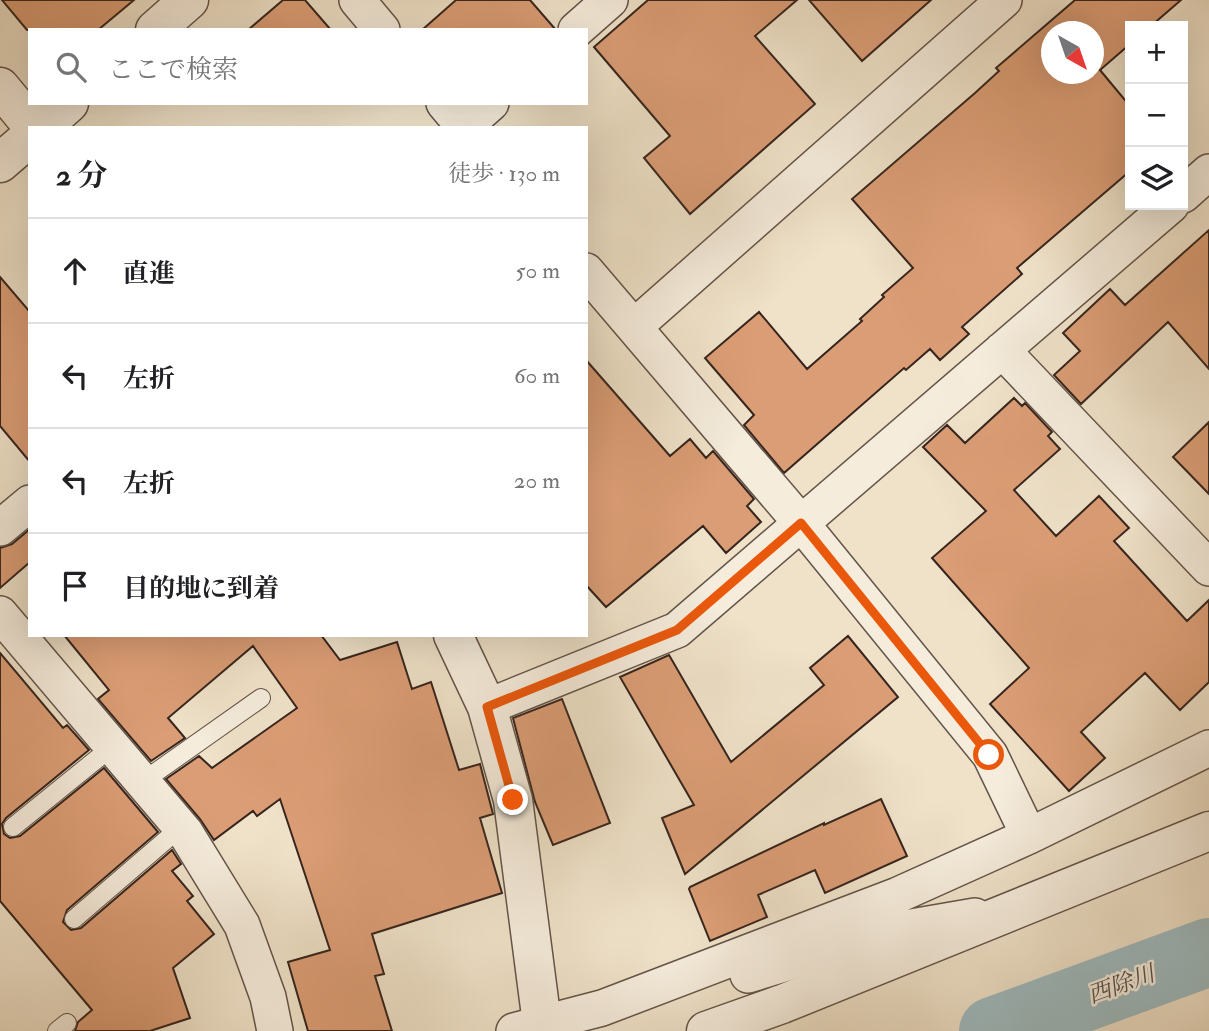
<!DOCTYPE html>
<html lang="ja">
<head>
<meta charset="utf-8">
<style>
	body { margin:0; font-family:"IM FELL Double Pica","Noto Serif JP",serif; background:#f2f2f2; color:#202124 }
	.controls { position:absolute; right:21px; top:21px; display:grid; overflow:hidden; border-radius:0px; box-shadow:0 7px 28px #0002 }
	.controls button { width:63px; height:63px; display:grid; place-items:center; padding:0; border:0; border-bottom:2px solid #e0e0e0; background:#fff; color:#202124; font:35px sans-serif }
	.compass { position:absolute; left:1041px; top:21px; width:63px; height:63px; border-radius:50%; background:#fff; box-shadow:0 7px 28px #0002; rotate:140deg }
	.stop { position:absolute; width:21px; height:21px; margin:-16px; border:5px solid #ea580c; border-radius:50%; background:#fff }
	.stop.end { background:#ea580c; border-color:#fff; box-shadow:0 2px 7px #0008 }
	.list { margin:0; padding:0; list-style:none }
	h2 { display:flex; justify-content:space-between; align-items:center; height:91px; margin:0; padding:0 28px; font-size:30px }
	h2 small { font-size:23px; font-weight:400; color:#757577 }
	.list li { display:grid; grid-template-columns:46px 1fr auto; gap:21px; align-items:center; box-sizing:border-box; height:105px; padding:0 28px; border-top:2px solid #e0e0e0 }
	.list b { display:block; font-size:26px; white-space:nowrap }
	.list em { font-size:23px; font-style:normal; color:#757577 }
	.icon { flex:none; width:38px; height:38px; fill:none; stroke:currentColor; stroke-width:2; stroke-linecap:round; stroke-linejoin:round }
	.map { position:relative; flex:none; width:1209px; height:1031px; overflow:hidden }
	.search { position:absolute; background:#fff; box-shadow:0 7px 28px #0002; left:28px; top:28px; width:560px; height:77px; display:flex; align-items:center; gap:18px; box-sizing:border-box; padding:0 24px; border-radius:0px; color:#757577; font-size:26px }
	.panel { position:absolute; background:#fff; box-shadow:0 7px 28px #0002; left:28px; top:126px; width:560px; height:511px; border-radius:0px }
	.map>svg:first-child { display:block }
</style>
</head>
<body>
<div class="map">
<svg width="1209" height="1031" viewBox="0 0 1209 1031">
	<rect width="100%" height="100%" fill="#efe2c9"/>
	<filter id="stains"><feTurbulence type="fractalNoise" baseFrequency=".00286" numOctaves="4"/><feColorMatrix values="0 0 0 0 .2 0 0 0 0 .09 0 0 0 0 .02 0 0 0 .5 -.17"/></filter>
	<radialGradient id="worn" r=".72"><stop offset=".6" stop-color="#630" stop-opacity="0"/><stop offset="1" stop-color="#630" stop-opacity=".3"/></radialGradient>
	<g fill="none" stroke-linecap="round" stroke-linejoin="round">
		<path stroke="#9ebbc0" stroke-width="68" d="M993 1031 1209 952"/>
	</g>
	<path fill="#db9d75" stroke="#36251e" stroke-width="2" fill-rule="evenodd" d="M2 0H134L98 30H27Z
		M283 0H305L331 30H248Z
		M456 0H530L556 30H422Z
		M648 0H797L755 36 815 104 690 214 644 158 670 136 594 47Z
		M809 0H931L862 61Z
		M1075 0H1181L1151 26H1130V44L1100 70 1130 106V171L1017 268 1022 274 962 327 969 334 940 360 930 349 906 370 904 368 784 473 744 425 754 415 705 358 759 312 807 369 862 321 860 319 884 297 882 295 913 268 852 199 975 93 999 71 996 68ZM1052 32H1094V74H1052Z
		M1209 230V369L1168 322 1081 404 1054 375 1080 351 1063 333 1110 289 1125 305Z
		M0 277 30 312V462L0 426Z
		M586 360 670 456 690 439 706 458 713 451 754 499 747 506 761 522 726 553 703 526 606 607 586 585Z
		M1014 398 1022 406 1025 403 1052 432 1048 436 1060 449 1014 490 1056 536 1099 496 1129 528 1114 541 1187 621 1209 600V682L1180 710 1145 673 1081 732 1105 758 1069 791 990 704 1029 668 932 558 986 511 923 447 947 425 965 443Z
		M1209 422V494L1173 457Z
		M30 529V562L0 588V548L12 544Z
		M64 635H321L340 660 397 642 412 689 431 682 459 770 480 764 493 814 480 818 502 893 372 934 384 974 375 976 392 1031H308L288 962 330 950 280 799 257 816 253 811 214 840 200 819 166 779 199 756 212 768 297 708 253 646 168 718 185 738 151 761 98 699 109 690Z
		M848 636 898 697 685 874 662 818 694 805 620 677 669 655 731 762 824 685 810 668Z
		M0 653 63 728 67 725 89 750 6 818 2 824 4 834 10 838 20 836 104 768 158 832 67 910 63 922 71 930 81 928 172 850 181 864 172 871 193 896 187 901 214 934 173 968 190 1018 150 1031H75L78 1022 92 1010 0 901Z
		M562 699 610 823 553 845 535 802 513 718Z
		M881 799 907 856 825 893 815 870 758 895 767 917 710 941 689 889 690 887 824 823V825Z"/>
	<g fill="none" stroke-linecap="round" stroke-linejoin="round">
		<defs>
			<path id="service" d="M142 782 261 698
				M13 827 113 746
				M74 919 181 827
				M57 1031 67 1023"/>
			<path id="minor" d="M357 0 382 30
				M576 30 610 0
				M444 103 465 128
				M464 127 491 103
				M1183 195 1209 172
				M586 271 801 523 990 755 1029 836
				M634 327 1004 0
				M1002 350 1209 568
				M0 528 30 503
				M0 614 185 832 242 925 268 997 275 1031
				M487 707 677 630 1171 205
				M748 975 894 930 975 916
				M514 1031 602 1008 898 895 1029 836 1209 748"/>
			<path id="tertiary" d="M155 30 189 0
				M0 87 34 128
				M41 128 69 103
				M0 163 30 137
				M453 635 487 707 513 800 543 1031
				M706 1031 782 1004 1209 831"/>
		</defs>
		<use href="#service" stroke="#645449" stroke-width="20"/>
		<use href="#minor" stroke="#645449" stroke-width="38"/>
		<use href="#tertiary" stroke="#645449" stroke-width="41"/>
		<use href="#service" stroke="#f5ecdc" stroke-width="18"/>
		<use href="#minor" stroke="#f5ecdc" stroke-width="35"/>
		<use href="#tertiary" stroke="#f5ecdc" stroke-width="38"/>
	</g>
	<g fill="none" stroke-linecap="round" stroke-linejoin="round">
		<path stroke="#ea580c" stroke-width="9" d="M513 800 487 707 677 630 801 523 989 755"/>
	</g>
	<g text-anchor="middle" stroke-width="5" stroke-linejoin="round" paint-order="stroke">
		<g font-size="23" font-style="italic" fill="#55524f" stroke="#f5ecdc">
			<text transform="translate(1121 984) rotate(-20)" y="8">西除川</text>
		</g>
	</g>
	<rect width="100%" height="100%" filter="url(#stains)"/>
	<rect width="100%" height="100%" fill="url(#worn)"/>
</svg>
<div class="controls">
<button>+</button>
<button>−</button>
<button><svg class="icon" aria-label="layers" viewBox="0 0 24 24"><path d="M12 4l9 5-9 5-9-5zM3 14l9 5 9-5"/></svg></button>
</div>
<svg class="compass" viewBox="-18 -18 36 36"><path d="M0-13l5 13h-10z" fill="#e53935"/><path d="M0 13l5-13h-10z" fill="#757577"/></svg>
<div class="stop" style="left:989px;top:755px"></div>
<div class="stop end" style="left:513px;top:800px"></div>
<div class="search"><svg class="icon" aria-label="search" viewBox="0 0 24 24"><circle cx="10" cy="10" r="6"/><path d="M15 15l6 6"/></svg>ここで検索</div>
<section class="panel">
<h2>2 分<small>徒歩 · 130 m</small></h2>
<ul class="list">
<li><svg class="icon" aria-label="ahead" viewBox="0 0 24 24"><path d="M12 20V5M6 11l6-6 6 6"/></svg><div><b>直進</b></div><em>50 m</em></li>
<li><svg class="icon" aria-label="left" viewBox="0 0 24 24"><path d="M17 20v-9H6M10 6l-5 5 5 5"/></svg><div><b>左折</b></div><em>60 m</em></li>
<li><svg class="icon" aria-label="left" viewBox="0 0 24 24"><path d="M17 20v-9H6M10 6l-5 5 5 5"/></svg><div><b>左折</b></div><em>20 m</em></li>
<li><svg class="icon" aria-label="arrive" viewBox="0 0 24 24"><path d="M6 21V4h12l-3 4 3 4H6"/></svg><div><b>目的地に到着</b></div></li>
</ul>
</section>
</div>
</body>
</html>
